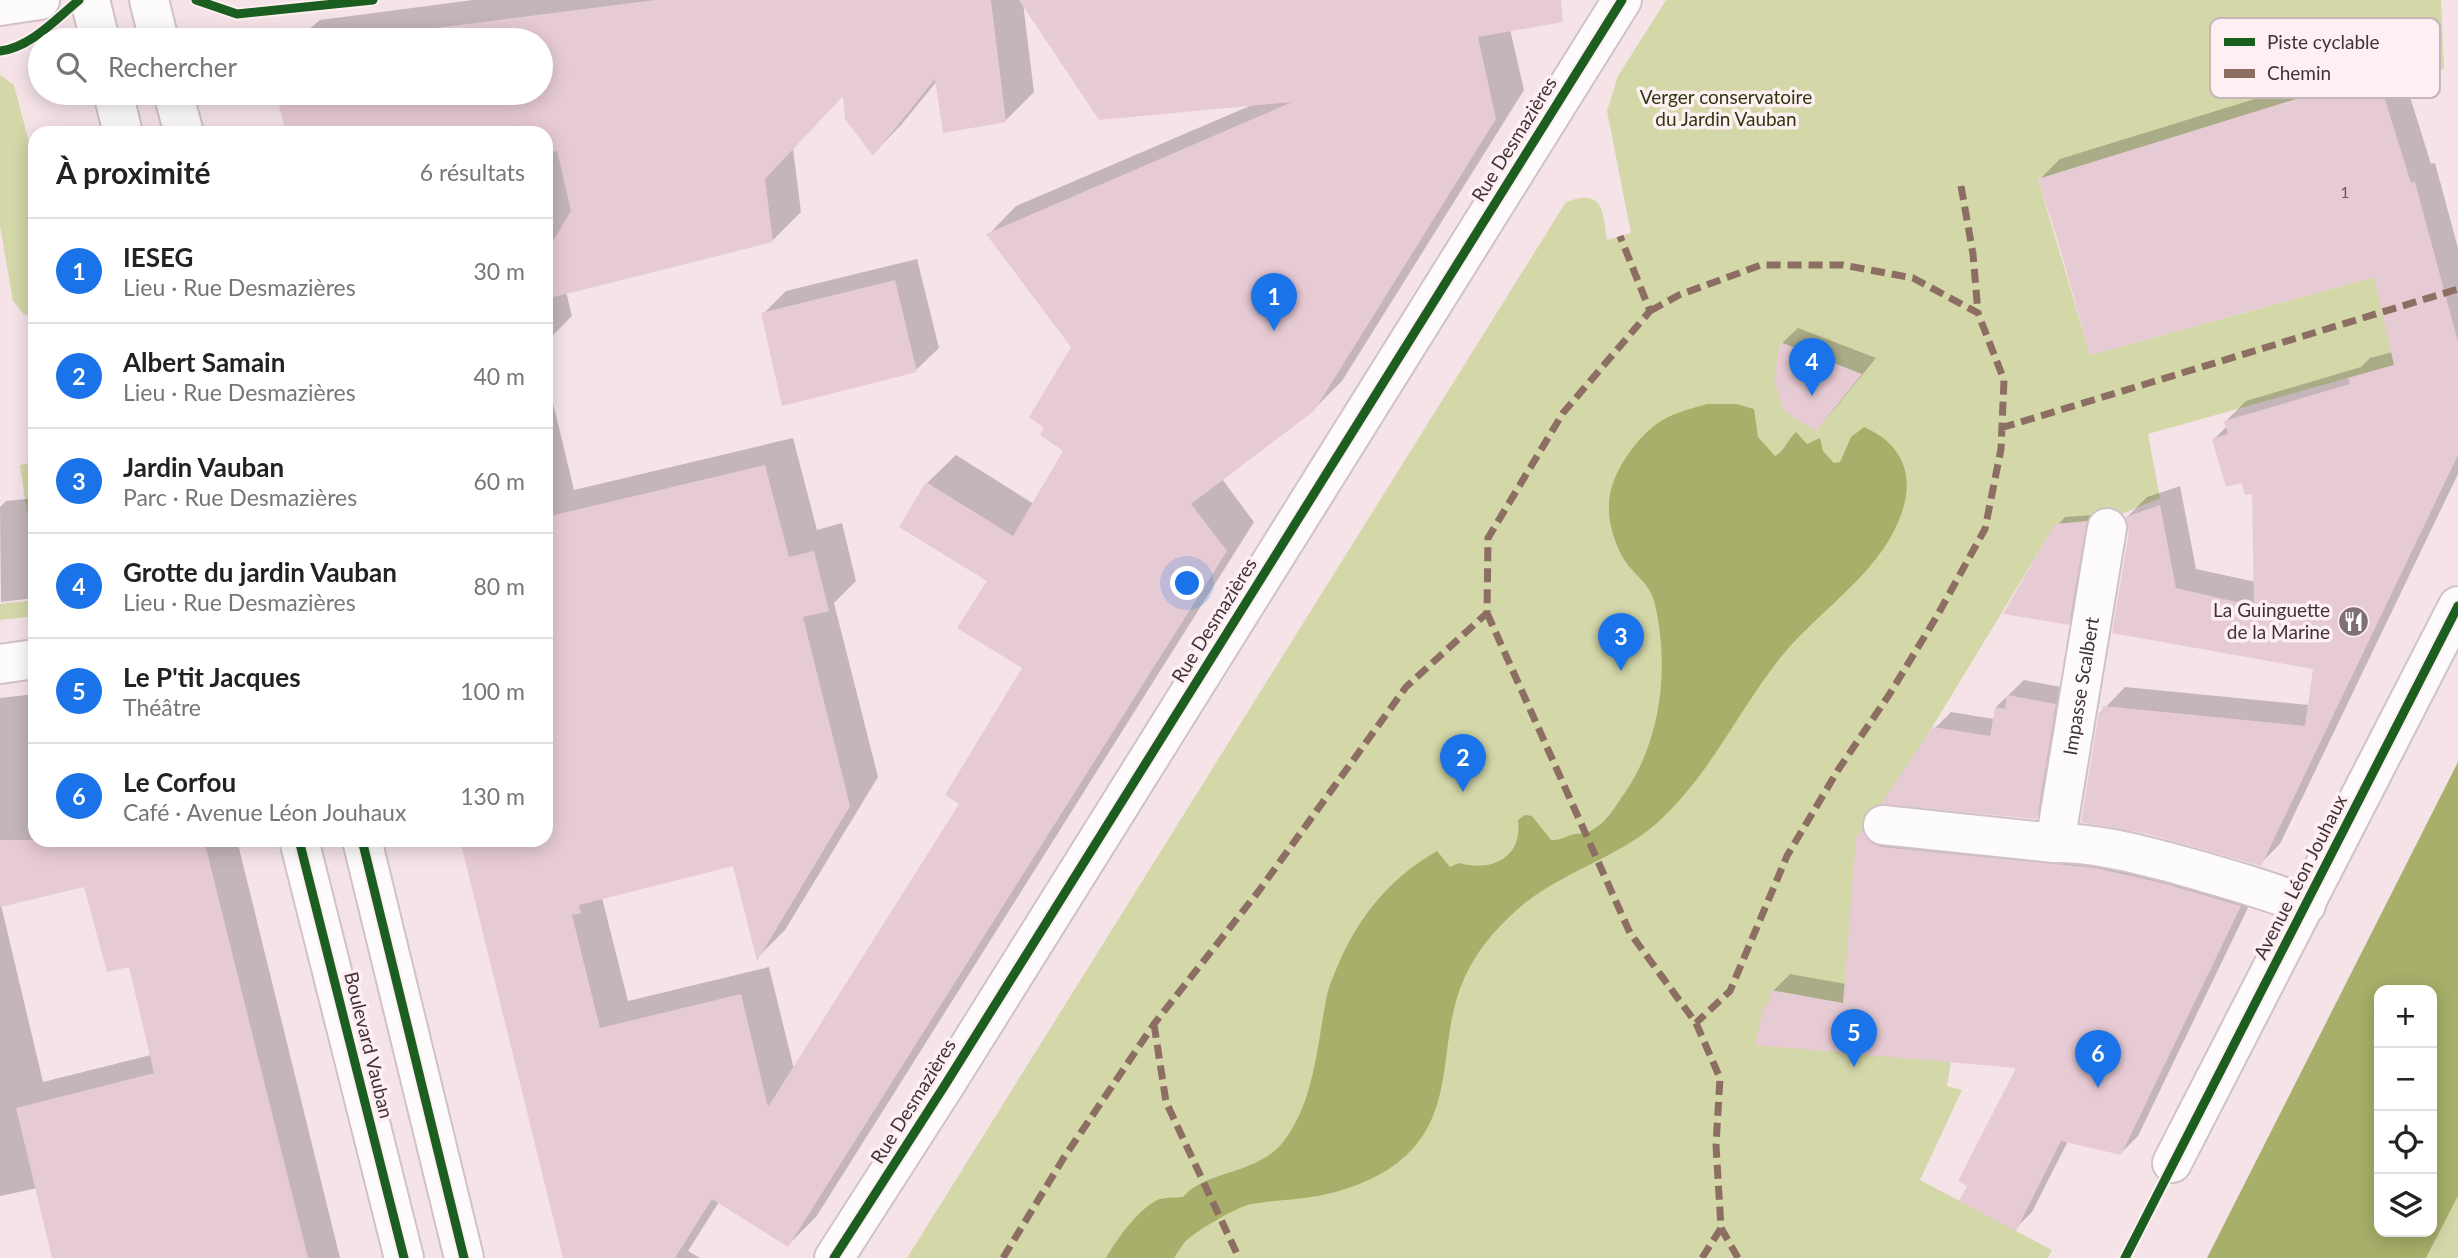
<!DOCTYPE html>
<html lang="fr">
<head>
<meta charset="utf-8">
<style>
	body { margin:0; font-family:Lato,sans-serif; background:#f6f6f6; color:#222 }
	.controls { position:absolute; right:21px; bottom:21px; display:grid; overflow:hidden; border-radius:14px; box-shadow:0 4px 18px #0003 }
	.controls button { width:63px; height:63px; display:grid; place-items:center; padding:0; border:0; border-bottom:2px solid #e0e0e0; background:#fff; color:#222; font:35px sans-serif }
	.you { position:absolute; left:1188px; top:584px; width:24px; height:24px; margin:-18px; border:5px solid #fff; border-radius:50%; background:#1a73e8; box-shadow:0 0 0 10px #1a73e833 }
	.badge { display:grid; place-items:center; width:46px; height:46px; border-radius:50%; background:#1a73e8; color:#fff; font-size:23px; font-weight:700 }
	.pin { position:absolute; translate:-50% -58px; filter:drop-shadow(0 2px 4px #0008) }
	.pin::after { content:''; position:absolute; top:37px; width:24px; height:21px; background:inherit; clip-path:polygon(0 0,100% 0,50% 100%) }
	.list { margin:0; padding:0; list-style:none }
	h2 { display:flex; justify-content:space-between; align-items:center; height:91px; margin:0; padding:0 28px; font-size:30px }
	h2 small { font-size:23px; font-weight:400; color:#767676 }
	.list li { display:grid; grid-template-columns:46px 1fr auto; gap:21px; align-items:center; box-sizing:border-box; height:105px; padding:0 28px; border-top:2px solid #e0e0e0 }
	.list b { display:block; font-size:26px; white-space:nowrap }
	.list p { margin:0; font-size:23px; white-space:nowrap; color:#767676 }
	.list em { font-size:23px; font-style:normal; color:#767676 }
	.icon { flex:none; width:38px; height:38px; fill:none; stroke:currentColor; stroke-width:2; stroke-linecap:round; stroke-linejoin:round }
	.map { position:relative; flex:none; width:2458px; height:1258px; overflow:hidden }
	.search { position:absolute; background:#fff; box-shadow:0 4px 18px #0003; left:28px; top:28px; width:525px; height:77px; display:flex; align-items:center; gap:18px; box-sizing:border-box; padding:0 24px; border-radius:38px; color:#767676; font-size:26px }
	.panel { position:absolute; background:#fff; box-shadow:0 4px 18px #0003; left:28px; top:126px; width:525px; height:721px; border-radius:21px }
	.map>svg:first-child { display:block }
</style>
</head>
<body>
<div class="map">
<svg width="2458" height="1258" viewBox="0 0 2458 1258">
	<rect width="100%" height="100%" fill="#f5e3e8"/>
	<path fill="#d4d7a8" d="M1666 0H2441L2444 69 2377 74 2038 179 2090 355 2436 260 2444 293 2394 365 2148 434 2160 498 2110 519 2055 525 1908 767 1856 841 1964 975 1947 1086 1962 1090 1920 1180 2052 1250 2048 1258H907L1566 202C1603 188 1603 210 1607 240L1631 233 1607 111 1618 76Z
		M0 75 14 85 35 165V320L23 313 13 301 0 226Z
		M35 462V511L27 512 20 465Z
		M35 600V616L0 620V604Z
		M2458 1196V1258H2426Z"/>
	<path fill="#a7af6a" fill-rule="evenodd" d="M1707 404H1736L1754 409 1758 437 1775 456C1786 450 1787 440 1796 432L1807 444 1820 438 1823 451 1834 463 1840 462 1851 437 1864 427C1934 458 1906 527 1865 572 1838 602 1806 626 1780 658 1737 713 1709 776 1657 823 1618 858 1558 873 1518 909 1493 931 1473 955 1461 986 1437 1048 1458 1117 1396 1164 1375 1180 1344 1191 1318 1196 1296 1200 1273 1200 1252 1204 1238 1206 1200 1229 1188 1239 1182 1244 1178 1252 1174 1258H1106C1117 1239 1139 1207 1160 1199 1167 1197 1176 1198 1183 1197 1205 1170 1258 1175 1284 1141 1315 1100 1317 1044 1327 995 1329 985 1334 975 1338 965 1359 916 1390 878 1437 851L1450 867 1459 863C1491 872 1523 858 1518 820L1525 815 1532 816 1551 840C1560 840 1563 838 1571 835 1576 833 1582 834 1586 833 1606 825 1614 808 1626 791 1662 738 1670 663 1654 601 1649 581 1629 572 1621 554 1613 538 1608 521 1609 503 1610 475 1635 439 1658 423 1672 413 1690 409 1707 404Z
		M2458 762V1196L2426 1258H2207ZM2379 990H2432V1232H2379Z"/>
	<path fill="#0003" fill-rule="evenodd" d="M473 0H1536L1510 29 1524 90 1342 381 1313 410 1222 479 1254 522 816 1217 788 1245 719 1202 688 1251 700 1258H565L462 840H546V374L574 490 793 438 817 530 842 523 856 581 834 603 878 777 785 930 758 957 735 864 602 898 628 1001 769 967 794 1069 961 803 1025 668 989 580 927 483 956 455 1034 504 1065 451 1074 347 989 234 1016 206 1252 105 1023 3 1034 92 1006 120 937 81 901 125 874 153 844 94 793 149 801 212 772 241 566 292 572 316 546 342V133H288L278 93H541V40H296L320 20Z
		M2397 55 2431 164 2435 163 2458 248V474L2280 844 2260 864 2100 713 2125 687 2309 705 2315 667 2114 632 2130 531 2127 517 2147 497 2180 486 2196 569 2256 582 2254 492 2214 439 2227 426 2226 421 2246 401 2361 367 2370 358 2393 352 2375 275 2040 179 2060 159Z
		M917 259 939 348 916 370 763 314 786 291Z
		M1798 328 1876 358 1831 413 1815 429 1782 343Z
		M35 498V598L1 602 0 507 6 501Z
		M2093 515 2076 616 2068 624 2057 526 2065 517Z
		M2024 680 2071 689 2052 801 2036 817 1935 728 1951 712 1994 719 1996 707Z
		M35 694V840H237L340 1258H90L38 1188 0 1196V698ZM85 885 130 965 151 1055 43 1082 1 905Z
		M1880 815 2257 889 2138 1136 2121 1153 2068 1141 2032 1212 2015 1229 2019 1067 1766 1006 1771 1001 1773 991 1790 974 1846 984 1858 838Z"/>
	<path fill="#e7cbd4" d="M655 0H991L1006 122 943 133 935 79 873 156 845 119 843 96 765 179 773 242 546 299V253L571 211 557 151 546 153V133H286L276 93H541V40H343Z
		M1019 0H1561L1563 22 1478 37 1496 119 1314 411 1191 504 1227 551 788 1247 712 1199 675 1258H563L460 840H546V517L765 465 789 557 814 551 829 611 803 617 850 806 757 961 733 866 579 905 581 913 572 915 600 1028 741 994 768 1107 959 804 945 795 1022 668 957 628 987 581 899 527 926 482 1013 536 1063 451 1040 435 1044 428 1029 417 1071 347 986 234 1292 102 1099 120Z
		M2377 74 2411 183 2415 182 2458 342V455L2261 866 2148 834 2081 822 2099 712 2102 713 2103 706 2305 726 2313 669 2112 633 2129 532 2125 517 2160 505 2176 588 2254 606 2252 494 2245 495 2242 483 2226 487 2212 439 2228 434 2224 421 2350 384 2348 378 2394 365 2374 277 2090 355 2057 238 2038 179Z
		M895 280 917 372 782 406 761 313Z
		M1780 342 1862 374 1816 431 1784 411 1774 379Z
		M2087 521 2069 625 2003 614 2055 524Z
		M2007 695 2056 704 2037 819 1881 804 1933 727 1990 736 1995 707 2005 709Z
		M1862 830 1870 842 1881 847 2096 868 2166 884 2241 906 2121 1155 2061 1141 2016 1231 1959 1201 1967 1186 1958 1181 2016 1068 1755 1045 1764 1005H1768L1771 990 1843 1003 1856 838Z
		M0 840H204L308 1258H52L16 1108 154 1073 129 967 107 972 84 887 0 907Z"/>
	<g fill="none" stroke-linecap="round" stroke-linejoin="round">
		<defs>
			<g id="minor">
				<path d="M0 664 35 659"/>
				<path d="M1883 825 2055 843C2096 843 2133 853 2172 863 2218 876 2262 888 2306 905"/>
				<path id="s1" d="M2055 843 2107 528"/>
				<path d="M2172 1163 2458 606"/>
				<path d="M834 1258 945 1085 1622 0"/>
			</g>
			<path id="major" d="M90 0 100 40
				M149 0 159 40
				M0 6 40 0
				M113 93 123 133
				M173 93 184 133
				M299 840 404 1258
				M362 840 464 1258"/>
		</defs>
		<use href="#minor" stroke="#d0c2c6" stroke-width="42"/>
		<use href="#major" stroke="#d0c2c6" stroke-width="42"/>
		<use href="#minor" stroke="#fefbfc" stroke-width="38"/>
		<use href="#major" stroke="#fefbfc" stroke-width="38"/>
		<path stroke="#8d6e63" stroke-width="7" stroke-dasharray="14 7" stroke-linecap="butt" d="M1961 186 1973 254 1978 313
			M1650 311 1679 295 1761 265H1843L1913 278 1978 313 2004 380 2001 449 1985 529 1937 616 1889 695 1838 770 1787 856 1730 991 1696 1023
			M2001 428 2458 289
			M1487 613 1630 933 1696 1023 1720 1078 1716 1145 1721 1228 1738 1258
			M1154 1024 1166 1102 1239 1258
			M1003 1258 1063 1159 1154 1024 1258 892 1406 687 1487 613 1488 538 1563 413 1650 311 1620 236
			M1702 1258 1721 1228"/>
		<defs>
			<path id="cycleway" d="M196 0 237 14 373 0
				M0 51C30 48 57 18 79 0
				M299 840 404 1258
				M362 840 464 1258
				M834 1258 945 1085 1622 0
				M2125 1258 2458 606"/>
		</defs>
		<use href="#cycleway" stroke="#fdeff2" stroke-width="13"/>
		<use href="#cycleway" stroke="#1b5e20" stroke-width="9"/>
	</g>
	<defs>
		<symbol id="restaurant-disc" viewBox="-11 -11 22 22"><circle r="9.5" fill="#7f7074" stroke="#fdeff2"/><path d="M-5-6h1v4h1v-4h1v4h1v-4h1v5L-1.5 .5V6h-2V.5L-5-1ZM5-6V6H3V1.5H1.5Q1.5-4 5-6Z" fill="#fff"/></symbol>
	</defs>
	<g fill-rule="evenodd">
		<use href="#restaurant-disc" x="2336" y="604" width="35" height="35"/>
	</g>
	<g text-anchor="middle" stroke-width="7" stroke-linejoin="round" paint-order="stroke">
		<g font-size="16" fill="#6a585e">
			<text x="2345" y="198">1</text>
		</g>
		<g font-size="19" fill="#2f370e" stroke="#fdeff2">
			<text x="1726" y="104">Verger conservatoire<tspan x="1726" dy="22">du Jardin Vauban</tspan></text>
		</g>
		<g font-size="19" fill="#403236" stroke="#fdeff2">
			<text transform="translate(1514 139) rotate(-58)" y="7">Rue Desmazières</text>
			<text transform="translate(1214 620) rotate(-58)" y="7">Rue Desmazières</text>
			<text dy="7" stroke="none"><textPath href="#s1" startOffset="159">Impasse Scalbert</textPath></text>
			<text transform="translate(2300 877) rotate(-63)" y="7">Avenue Léon Jouhaux</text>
			<text transform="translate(369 1045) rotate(76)" y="7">Boulevard Vauban</text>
			<text transform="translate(913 1101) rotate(-58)" y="7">Rue Desmazières</text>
		</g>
		<g font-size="19" fill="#403236" stroke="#fdeff2" text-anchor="end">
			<text x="2330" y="617">La Guinguette<tspan x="2330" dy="22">de la Marine</tspan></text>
		</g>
	</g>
	<rect x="2210" y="18" width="230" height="80" rx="10" fill="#fdeff2" stroke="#c4b6ba" stroke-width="2"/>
	<rect x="2224" y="38" width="31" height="8" fill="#1b5e20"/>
	<rect x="2224" y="69" width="31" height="9" fill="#8d6e63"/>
	<g font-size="19" fill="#403236">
		<text x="2267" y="49">Piste cyclable</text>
		<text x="2267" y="80">Chemin</text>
	</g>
</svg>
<div class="controls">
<button>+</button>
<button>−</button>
<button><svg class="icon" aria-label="locate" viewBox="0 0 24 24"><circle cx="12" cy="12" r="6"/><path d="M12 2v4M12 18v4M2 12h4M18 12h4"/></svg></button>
<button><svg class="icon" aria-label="layers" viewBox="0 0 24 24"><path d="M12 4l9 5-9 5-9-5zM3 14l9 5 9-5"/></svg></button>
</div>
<div class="you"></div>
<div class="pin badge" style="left:1274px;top:331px">1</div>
<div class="pin badge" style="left:1463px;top:792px">2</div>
<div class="pin badge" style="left:1621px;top:671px">3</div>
<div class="pin badge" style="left:1812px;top:396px">4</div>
<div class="pin badge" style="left:1854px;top:1067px">5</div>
<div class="pin badge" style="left:2098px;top:1088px">6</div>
<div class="search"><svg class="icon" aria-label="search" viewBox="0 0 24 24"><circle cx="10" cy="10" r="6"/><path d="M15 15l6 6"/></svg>Rechercher</div>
<section class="panel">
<h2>À proximité<small>6 résultats</small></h2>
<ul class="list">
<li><span class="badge">1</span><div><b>IESEG</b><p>Lieu · Rue Desmazières</p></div><em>30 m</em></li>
<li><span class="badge">2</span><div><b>Albert Samain</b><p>Lieu · Rue Desmazières</p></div><em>40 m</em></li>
<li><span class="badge">3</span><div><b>Jardin Vauban</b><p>Parc · Rue Desmazières</p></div><em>60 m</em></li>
<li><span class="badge">4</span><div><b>Grotte du jardin Vauban</b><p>Lieu · Rue Desmazières</p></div><em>80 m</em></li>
<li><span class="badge">5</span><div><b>Le P'tit Jacques</b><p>Théâtre</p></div><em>100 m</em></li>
<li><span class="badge">6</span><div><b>Le Corfou</b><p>Café · Avenue Léon Jouhaux</p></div><em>130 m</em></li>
</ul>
</section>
</div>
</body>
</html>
